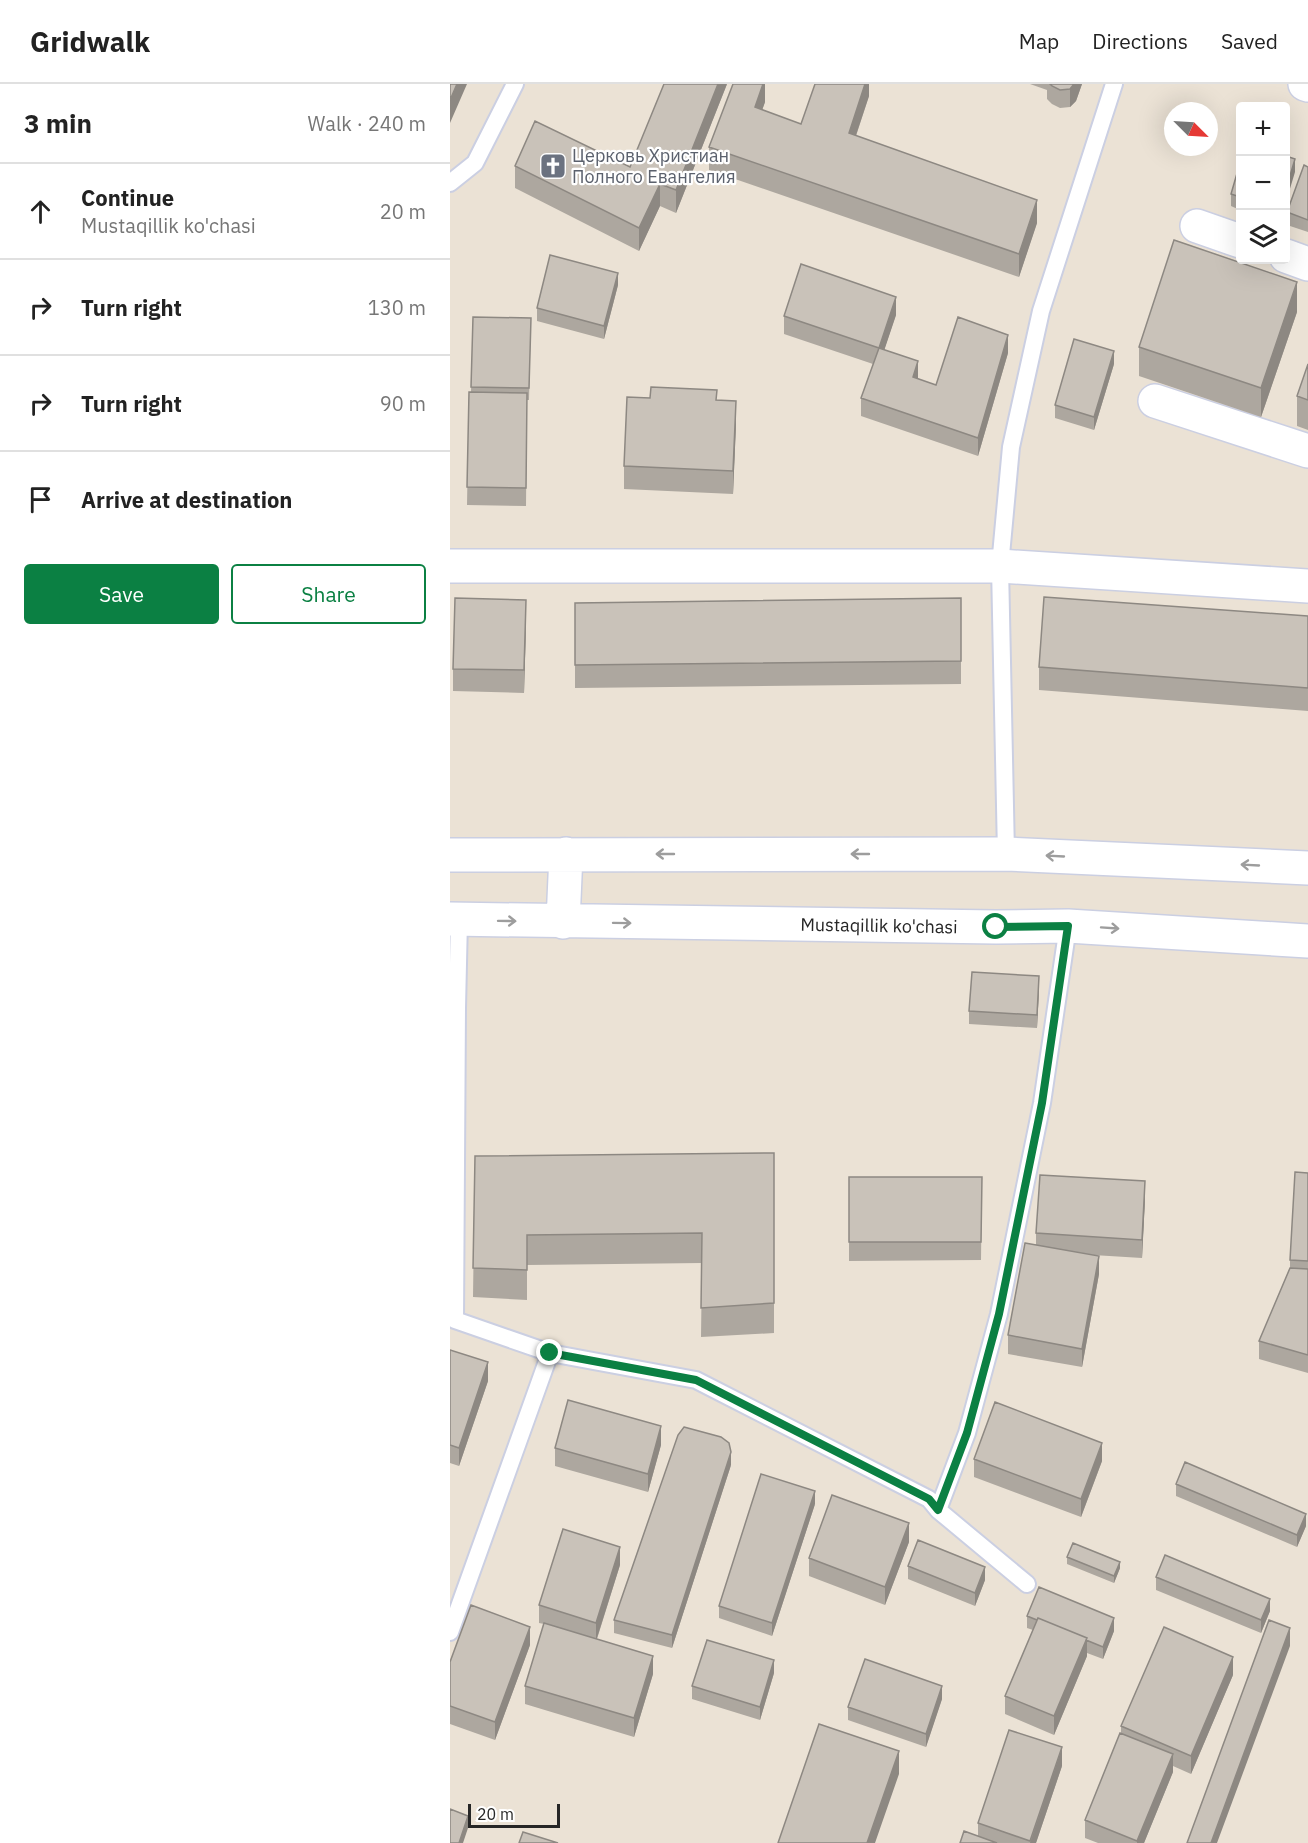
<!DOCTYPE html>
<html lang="en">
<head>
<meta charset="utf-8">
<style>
	body { margin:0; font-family:"IBM Plex Sans",sans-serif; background:#f2f2f2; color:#222 }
	.controls { position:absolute; right:18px; top:18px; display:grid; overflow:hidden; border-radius:6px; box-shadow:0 6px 24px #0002 }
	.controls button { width:54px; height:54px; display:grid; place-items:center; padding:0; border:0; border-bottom:2px solid #e0e0e0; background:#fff; color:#222; font:30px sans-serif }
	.compass { position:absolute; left:714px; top:18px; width:54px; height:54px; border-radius:50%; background:#fff; box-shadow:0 6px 24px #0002; rotate:114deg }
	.scale { position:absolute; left:18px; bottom:15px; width:92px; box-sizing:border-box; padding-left:6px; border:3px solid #262626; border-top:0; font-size:16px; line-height:21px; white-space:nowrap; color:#262626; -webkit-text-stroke:4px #fff; paint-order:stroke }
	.stop { position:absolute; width:18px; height:18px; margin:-14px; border:4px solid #0b8043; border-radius:50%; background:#fff }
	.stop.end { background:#0b8043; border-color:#fff; box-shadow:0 2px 6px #0008 }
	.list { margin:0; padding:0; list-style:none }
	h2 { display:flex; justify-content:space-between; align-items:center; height:78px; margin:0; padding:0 24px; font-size:26px }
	h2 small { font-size:20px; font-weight:400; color:#767676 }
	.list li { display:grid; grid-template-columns:39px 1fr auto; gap:18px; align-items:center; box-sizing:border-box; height:96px; padding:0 24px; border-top:2px solid #e0e0e0 }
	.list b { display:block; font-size:22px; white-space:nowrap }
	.list p { margin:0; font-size:20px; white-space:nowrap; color:#767676 }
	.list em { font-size:20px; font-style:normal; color:#767676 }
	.actions { display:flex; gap:12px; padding:18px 24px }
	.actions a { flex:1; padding:14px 0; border:2px solid #0b8043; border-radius:6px; text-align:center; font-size:21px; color:#0b8043 }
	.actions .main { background:#0b8043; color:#fff }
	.icon { flex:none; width:33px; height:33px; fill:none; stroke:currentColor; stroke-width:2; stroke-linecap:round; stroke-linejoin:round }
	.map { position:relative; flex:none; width:858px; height:1759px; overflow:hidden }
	header { display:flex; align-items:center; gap:36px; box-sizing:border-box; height:84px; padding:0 30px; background:#fff; border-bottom:2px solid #e0e0e0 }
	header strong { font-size:28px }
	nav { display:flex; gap:33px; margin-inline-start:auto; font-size:21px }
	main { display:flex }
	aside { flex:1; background:#fff }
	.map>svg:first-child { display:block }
</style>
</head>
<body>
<header>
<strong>Gridwalk</strong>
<nav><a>Map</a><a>Directions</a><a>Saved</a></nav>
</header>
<main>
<aside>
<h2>3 min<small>Walk · 240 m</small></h2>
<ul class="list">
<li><svg class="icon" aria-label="ahead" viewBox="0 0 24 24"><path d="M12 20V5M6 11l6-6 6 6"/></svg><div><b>Continue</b><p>Mustaqillik ko'chasi</p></div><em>20 m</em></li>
<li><svg class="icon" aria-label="right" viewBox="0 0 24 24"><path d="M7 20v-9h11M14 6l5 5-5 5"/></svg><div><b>Turn right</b></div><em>130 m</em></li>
<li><svg class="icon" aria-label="right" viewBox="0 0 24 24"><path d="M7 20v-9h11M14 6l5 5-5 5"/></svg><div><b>Turn right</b></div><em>90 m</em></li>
<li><svg class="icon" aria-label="arrive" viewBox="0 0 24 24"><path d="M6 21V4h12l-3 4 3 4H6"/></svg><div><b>Arrive at destination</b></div></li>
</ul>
<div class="actions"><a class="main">Save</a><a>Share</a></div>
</aside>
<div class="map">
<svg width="858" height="1759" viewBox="0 0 858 1759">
	<rect width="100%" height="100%" fill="#ebe2d5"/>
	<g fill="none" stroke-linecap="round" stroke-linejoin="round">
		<defs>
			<path id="lane" d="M0 99 25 79 65 0
				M556 770 550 482 561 363 591 227 664 0
				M9 835 7 924 5 1236 100 1269 246 1296 479 1415 488 1426 577 1500
				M488 1426 517 1349 549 1230 592 1019 618 842
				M0 1548 100 1269"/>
			<path id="street" d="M855 0 858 1
				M747 142 790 157
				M836 172 858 180
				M705 317 858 367
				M0 482H550L858 502"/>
			<path id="secondary" d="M0 771 556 770 858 784
				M0 835 546 843 618 842 858 857
				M113 838 116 770"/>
		</defs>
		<use href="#lane" stroke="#cbcfe2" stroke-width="20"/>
		<use href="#street" stroke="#cbcfe2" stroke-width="36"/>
		<use href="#secondary" stroke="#cbcfe2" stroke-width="36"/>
		<use href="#lane" stroke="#fff" stroke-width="16"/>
		<use href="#street" stroke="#fff" stroke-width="33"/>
		<use href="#secondary" stroke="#fff" stroke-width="33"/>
	</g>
	<path fill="#ada79f" d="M277 0 226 129 210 122 189 167 65 104V82L180 83Z
		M315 0V18L312 26 351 40 419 0V12L406 52 587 139 569 193 259 86V63Z
		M580 0H632L626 17 620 23 610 24 602 20 597 15V6Z
		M790 79V126L781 122V110Z
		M858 83V148L837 141V128Z
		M168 201 154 255 87 237V224Z
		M847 228 811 333 689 292V263Z
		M446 231 434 266 468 295 486 301 558 269 528 372 411 332V314L423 280 334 250V232Z
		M23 233 81 234 79 316H77L76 422 17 421 19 308H21Z
		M664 280 644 346 605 334V321Z
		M858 280V346L847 342V312Z
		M267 316 286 340 283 410 174 405V382Z
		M511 514V600L125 604V519Z
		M858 532V627L589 606V583Z
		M76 539 74 609 3 607V585Z
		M589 905 587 944 519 940V927Z
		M324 1069V1249L251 1253 252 1179 77 1181V1216L23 1213 25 1072Z
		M858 1089V1289L809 1275V1257L840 1184V1176Z
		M399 1093H532L531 1176 399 1177Z
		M695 1115 692 1174 643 1171 649 1190 632 1283 558 1270V1251L586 1161V1149Z
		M0 1266 38 1297 9 1382 0 1379Z
		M211 1361 198 1408 105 1382V1364Z
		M524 1375 652 1377 631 1433 524 1393Z
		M281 1381 222 1564 164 1549V1536Z
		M726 1400 856 1442 847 1463 726 1412Z
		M365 1420 322 1552 269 1534V1522Z
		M459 1458 435 1521 359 1492V1474Z
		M617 1473 670 1484 664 1499 617 1480Z
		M170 1481 147 1555 203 1590 184 1653 75 1620V1602L94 1540 89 1539V1521Z
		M458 1482 535 1496 525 1522 458 1495Z
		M706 1493 820 1527 811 1549 706 1506Z
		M577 1532 664 1547 653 1575 637 1569V1572L604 1651 555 1630V1612L583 1546 577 1544Z
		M80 1561 45 1656 0 1640V1578Z
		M324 1589 310 1636 242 1615V1602Z
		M783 1591 741 1690 723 1682V1688L694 1759H648L635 1754V1736L671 1649V1642Z
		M492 1615 476 1663 398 1636V1623Z
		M612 1682 586 1759H510L528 1752V1739Z"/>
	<path fill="#8d8882" d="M7 0H17L0 39V16Z
		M268 0H277L226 129V106Z
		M313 0H315V18L305 46V23Z
		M415 0H419V12L399 72V49Z
		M624 0H632L626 17 620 23V5Z
		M845 75V88L836 118V105Z
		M210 100V122L189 167V144Z
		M587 116V139L569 193V170Z
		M168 189V201L154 255V242Z
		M847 198V228L811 333V304Z
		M446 213V231L429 282V264Z
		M558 251V269L528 372V354Z
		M664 267V280L644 346V333Z
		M468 277V295L463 293Z
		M286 317V340L283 410V387Z
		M76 516V539L74 609V586Z
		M589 892V905L587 944V931Z
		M695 1097V1115L692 1174V1156Z
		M649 1172V1190L632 1283V1265Z
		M38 1278V1297L9 1382V1364Z
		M211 1342V1361L198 1408V1390Z
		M652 1359V1377L631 1433V1415Z
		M281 1368V1381L222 1564V1551Z
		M365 1407V1420L322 1552V1539Z
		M856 1430V1442L847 1463V1451Z
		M459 1439V1458L435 1521V1503Z
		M170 1463V1481L146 1557V1539Z
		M670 1478V1484L664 1499V1492Z
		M535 1483V1496L525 1522V1509Z
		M820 1515V1527L811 1549V1536Z
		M664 1534V1547L653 1575V1563Z
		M80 1543V1561L45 1656V1638Z
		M840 1544V1562L767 1759H761Z
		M637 1554V1572L604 1651V1632Z
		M203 1572V1590L184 1653V1634Z
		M783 1573V1591L741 1690V1672Z
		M324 1576V1589L310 1636V1623Z
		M492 1602V1615L476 1663V1650Z
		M612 1663V1682L586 1759H580Z
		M449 1667V1690L425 1759H417Z
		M723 1670V1688L694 1759H687V1757Z
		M18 1732V1744L13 1759H9Z"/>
	<path fill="#c9c2b9" stroke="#8d8882" stroke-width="1.5" d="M0 0H7L0 16Z
		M214 0H268L226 106 210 100 189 144 65 82 85 37 180 83Z
		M283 0H313L305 23 351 40 365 0H415L399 49 587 116 569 170 259 63Z
		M600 0H624L620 5 610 6 602 2Z
		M836 72 845 75 836 105Z
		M790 79V113L781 110Z
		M854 81 858 83V136L837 128Z
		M724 156 847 198 811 304 689 263Z
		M100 171 168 189 154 242 87 224Z
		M351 180 446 213 429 264 334 232Z
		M23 233 81 234 79 304 21 303Z
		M508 233 558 251 528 354 411 314 429 264 468 277 463 293 486 301Z
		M624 255 664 267 644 333 605 321Z
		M858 280V316L847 312Z
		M201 303 267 306 266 316 286 317 283 387 174 382 177 313 200 314Z
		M19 308 77 309 76 404 17 403Z
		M594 513 858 532V604L589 583Z
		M5 514 76 516 74 586 3 585Z
		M511 514V577L125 581V519Z
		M522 888 589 892 587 931 519 927Z
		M324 1069V1219L251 1224 252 1149 77 1151V1186L23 1184 25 1072Z
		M845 1088 858 1089V1177L840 1176Z
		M590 1091 695 1097 692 1156 586 1149Z
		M399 1093H532L531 1158H399Z
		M575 1159 649 1172 632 1265 558 1251Z
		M840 1184 858 1185V1271L809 1257Z
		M0 1266 38 1278 9 1364 0 1361Z
		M118 1316 211 1342 198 1390 105 1364Z
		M545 1318 652 1359 631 1415 524 1375Z
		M234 1343 271 1353 279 1359 281 1368 222 1551 164 1536 228 1351Z
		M735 1378 856 1430 847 1451 726 1400Z
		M311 1390 365 1407 322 1539 269 1522Z
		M382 1411 459 1439 435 1503 359 1474Z
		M113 1445 170 1463 146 1539 89 1521Z
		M468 1456 535 1483 525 1509 458 1482Z
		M623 1459 670 1478 664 1492 617 1473Z
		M715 1471 820 1515 811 1536 706 1493Z
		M589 1503 664 1534 653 1563 636 1556 637 1554 588 1534 587 1536 577 1532Z
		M21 1521 80 1543 45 1638 0 1622V1578Z
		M588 1534 637 1554 604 1632 555 1612Z
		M819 1536 840 1544 761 1759H737Z
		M94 1539 203 1572 184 1634 75 1602Z
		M714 1543 783 1573 741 1672 671 1642Z
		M257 1556 324 1576 310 1623 242 1602Z
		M415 1575 492 1602 476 1650 398 1623Z
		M369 1640 449 1667 417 1759H328Z
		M559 1646 612 1663 580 1757 528 1739Z
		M670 1649 723 1670 687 1757 635 1736Z
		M0 1725 18 1732 9 1759H0Z
		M514 1747 547 1759H510Z
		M73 1748 108 1759H69Z"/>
	<defs><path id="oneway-shaft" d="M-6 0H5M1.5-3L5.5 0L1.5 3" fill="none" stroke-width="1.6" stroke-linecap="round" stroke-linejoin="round" transform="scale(1.5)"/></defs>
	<g stroke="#9d9d9d">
		<use href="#oneway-shaft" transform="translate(215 770) rotate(-180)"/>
		<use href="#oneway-shaft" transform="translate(410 770) rotate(-180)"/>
		<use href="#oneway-shaft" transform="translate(605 772) rotate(-177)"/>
		<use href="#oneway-shaft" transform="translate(800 781) rotate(-177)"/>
		<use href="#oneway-shaft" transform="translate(57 837) rotate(1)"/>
		<use href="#oneway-shaft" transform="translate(172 839) rotate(1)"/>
		<use href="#oneway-shaft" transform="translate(660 844) rotate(4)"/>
	</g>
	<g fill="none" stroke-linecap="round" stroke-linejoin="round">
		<path stroke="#0b8043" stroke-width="8" d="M100 1269 246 1296 479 1415 488 1426 517 1349 549 1230 592 1019 618 842 546 843"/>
	</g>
	<defs>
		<symbol id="church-square" viewBox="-11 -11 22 22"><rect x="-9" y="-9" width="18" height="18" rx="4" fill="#6b7280" stroke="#fff"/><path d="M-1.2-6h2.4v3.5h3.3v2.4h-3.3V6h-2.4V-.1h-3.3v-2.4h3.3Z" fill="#fff"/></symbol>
	</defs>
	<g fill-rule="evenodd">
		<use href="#church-square" x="88" y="67" width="30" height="30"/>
	</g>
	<g text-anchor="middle" stroke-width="4.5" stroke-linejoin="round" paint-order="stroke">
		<g font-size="18" fill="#5b616d" stroke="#fff" text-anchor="start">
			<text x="122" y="78">Церковь Христиан<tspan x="122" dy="21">Полного Евангелия</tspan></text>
		</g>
		<g font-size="18" fill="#262626" stroke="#fff">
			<text transform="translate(429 842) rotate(1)" y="6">Mustaqillik ko'chasi</text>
		</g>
	</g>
</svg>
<div class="controls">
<button>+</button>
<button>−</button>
<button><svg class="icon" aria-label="layers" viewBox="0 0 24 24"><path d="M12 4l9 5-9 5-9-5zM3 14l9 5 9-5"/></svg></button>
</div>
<svg class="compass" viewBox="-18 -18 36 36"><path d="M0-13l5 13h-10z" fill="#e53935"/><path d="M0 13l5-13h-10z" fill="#767676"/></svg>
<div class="scale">20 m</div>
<div class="stop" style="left:546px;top:843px"></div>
<div class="stop end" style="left:100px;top:1269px"></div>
</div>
</main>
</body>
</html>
